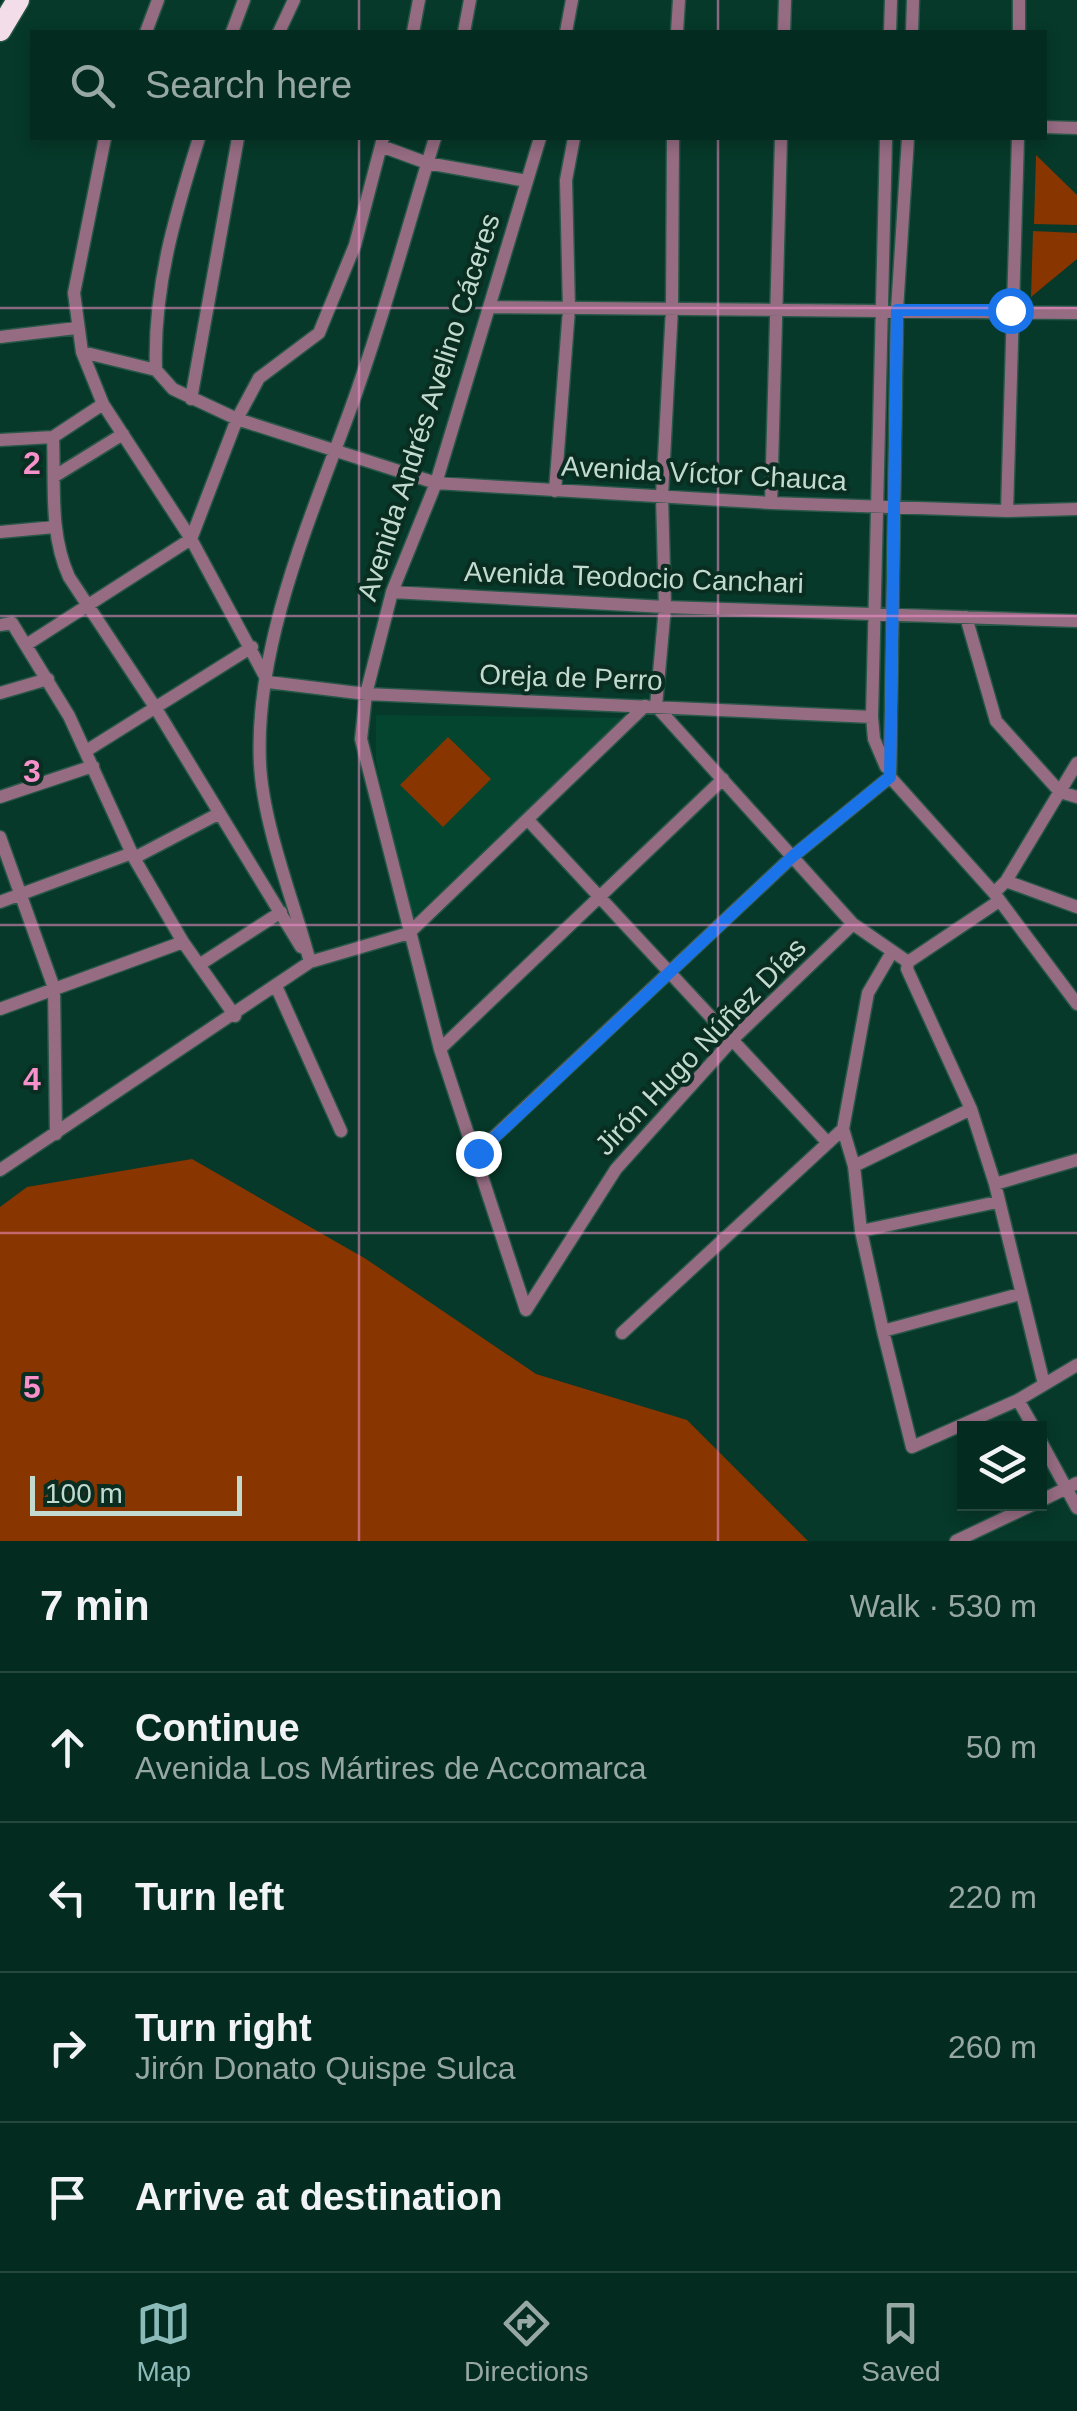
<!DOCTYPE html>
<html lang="en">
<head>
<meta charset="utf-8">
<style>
	body { margin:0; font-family:Arial,sans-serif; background:#12372c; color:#f1f3f6 }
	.controls { position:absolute; right:30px; bottom:30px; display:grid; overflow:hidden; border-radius:0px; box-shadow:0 5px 15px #0003 }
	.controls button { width:90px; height:90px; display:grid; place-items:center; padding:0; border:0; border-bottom:2px solid #25473d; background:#042b1f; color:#f1f3f6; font:50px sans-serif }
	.scale { position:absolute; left:30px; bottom:25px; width:212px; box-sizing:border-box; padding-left:10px; border:5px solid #c2dacf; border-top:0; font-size:28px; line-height:35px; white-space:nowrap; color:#c2dacf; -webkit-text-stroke:8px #092d20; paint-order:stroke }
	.stop { position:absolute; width:30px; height:30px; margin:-22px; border:8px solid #1a73e8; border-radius:50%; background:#fff }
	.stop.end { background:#1a73e8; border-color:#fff; box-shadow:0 2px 10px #0008 }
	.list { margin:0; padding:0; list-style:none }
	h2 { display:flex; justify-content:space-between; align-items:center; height:130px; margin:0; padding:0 40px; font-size:42px }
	h2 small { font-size:32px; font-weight:400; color:#97a7a4 }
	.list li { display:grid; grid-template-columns:65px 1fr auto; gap:30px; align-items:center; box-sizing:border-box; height:150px; padding:0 40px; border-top:2px solid #25473d }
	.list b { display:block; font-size:38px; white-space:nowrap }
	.list p { margin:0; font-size:32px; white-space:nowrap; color:#97a7a4 }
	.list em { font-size:32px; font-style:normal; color:#97a7a4 }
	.icon { flex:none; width:55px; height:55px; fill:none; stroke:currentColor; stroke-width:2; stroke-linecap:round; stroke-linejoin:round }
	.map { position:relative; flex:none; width:1077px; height:1541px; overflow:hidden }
	.search { position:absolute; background:#042b1f; box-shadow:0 5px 15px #0003; left:30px; right:30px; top:30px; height:110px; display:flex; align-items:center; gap:25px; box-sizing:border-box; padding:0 35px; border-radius:0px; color:#97a7a4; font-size:38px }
	.sheet { height:730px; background:#042b1f }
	nav { display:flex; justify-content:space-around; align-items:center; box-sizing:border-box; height:140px; border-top:2px solid #25473d; background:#042b1f; font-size:28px; color:#97a7a4 }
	nav a { display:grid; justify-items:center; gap:5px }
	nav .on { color:#8bbbb9 }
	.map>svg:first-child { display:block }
</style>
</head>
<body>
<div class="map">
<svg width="1077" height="1541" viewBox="0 0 1077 1541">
	<rect width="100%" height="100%" fill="#063929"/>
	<path fill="#044530" d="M376 715 630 718 408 922 376 761Z"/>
	<path fill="#883500" d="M1036 155 1077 195V225L1034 224Z
		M1033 231 1077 233V259L1031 297Z
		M448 737 491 779 443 827 400 785Z
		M192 1159 366 1259 536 1374 687 1420 808 1541H0V1207L27 1187Z"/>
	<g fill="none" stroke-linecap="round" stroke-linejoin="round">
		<defs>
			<path id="street" d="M1019 0V32
				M146 32 158 0
				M232 32 244 0
				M279 32 294 0
				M413 32 419 0
				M464 32 470 0
				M566 32 572 0
				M677 32 679 0
				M784 32 785 0
				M890 32 891 0
				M912 32 913 0
				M1044 127 1077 128
				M105 138 74 293 82 352 103 404 191 539 268 682 366 694 872 717
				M673 138 672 308 662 496 665 607 656 706 853 924 908 962 907 969 971 1109 995 1184 1044 1384
				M908 138 897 310 890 777 994 893 1077 1004
				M381 146 427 163 527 181
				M489 307 1077 313
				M0 337 76 328
				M82 352 156 370 173 389 237 419 436 483 771 503 1007 511 1077 509
				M156 370C153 288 175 215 199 138
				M191 399 238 138
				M53 437 103 404
				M0 440 53 437C55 484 49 533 69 577L155 707 301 947
				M55 476 123 434
				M555 491 569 309 566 180 574 138
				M771 503 781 138
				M1007 511 1018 138
				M0 532 54 527
				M392 592 665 607 1077 621
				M966 617 996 721 1060 792 1077 797
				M0 625 12 623 69 716 134 858 183 942 235 1016
				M26 645 191 539 237 419 259 378 319 333 355 245 383 138
				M0 693 48 679
				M86 751 252 647
				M886 767 874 739 872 717 886 138
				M0 797 93 766
				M528 820 828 1143
				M0 837 54 988 56 1134
				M134 858 218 814
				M1006 881 1077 907
				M994 893 1006 881 1077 763
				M0 902 132 853
				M892 952 868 993 843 1129 854 1166 861 1231 883 1331 912 1447 1018 1400 1077 1365
				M310 962C294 902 263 825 260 764 254 648 310 519 349 413 382 323 407 229 435 138
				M908 962 999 901
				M199 965 281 912
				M276 986 341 1131
				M0 1009 183 942
				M440 1049 723 779
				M477 1153 792 857 890 777
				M854 1166 971 1109
				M0 1170 310 962 409 933 645 706
				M995 1184 1077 1160
				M861 1231 997 1202
				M526 1310 440 1049 361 739 366 694 392 592 436 483 540 138
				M526 1310 616 1169 733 1039 853 924
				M883 1331 1020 1294
				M622 1333 843 1129
				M1018 1400 1034 1428
				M1040 1440 1077 1508
				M1040 1501 1077 1483
				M956 1541 1034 1504"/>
			<path id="highway" d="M0 30 18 0"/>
		</defs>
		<use href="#street" stroke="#285647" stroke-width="15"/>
		<use href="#highway" stroke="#285647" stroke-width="25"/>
		<use href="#street" stroke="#966c83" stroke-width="12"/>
		<use href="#highway" stroke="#f2dde8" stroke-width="22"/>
	</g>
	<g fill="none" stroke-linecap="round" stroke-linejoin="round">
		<path stroke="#1a73e8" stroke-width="12" d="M478 1153 792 857 890 777 897 310H1010"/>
	</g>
	<path fill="none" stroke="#f890cb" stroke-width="2.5" stroke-opacity="0.55" d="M359 0V32M718 0V32M359 138V1541M718 138V1541M0 308H1077M0 616H1077M0 925H1077M0 1233H1077"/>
	<g text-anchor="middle" stroke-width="8" stroke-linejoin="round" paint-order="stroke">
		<g font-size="28" fill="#c2dacf" stroke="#092d20">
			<text transform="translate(428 407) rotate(-72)" y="10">Avenida Andrés Avelino Cáceres</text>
			<text transform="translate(704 473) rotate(3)" y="10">Avenida Víctor Chauca</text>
			<text transform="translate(634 577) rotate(2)" y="10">Avenida Teodocio Canchari</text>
			<text transform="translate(571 677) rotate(2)" y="10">Oreja de Perro</text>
			<text transform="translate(700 1046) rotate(-46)" y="10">Jirón Hugo Núñez Días</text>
		</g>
	</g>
	<g font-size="32" text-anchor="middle" font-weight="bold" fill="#f890cb" stroke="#092d20" stroke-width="8" stroke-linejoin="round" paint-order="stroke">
		<text x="32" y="474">2</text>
		<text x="32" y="782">3</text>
		<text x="32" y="1090">4</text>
		<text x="32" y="1398">5</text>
	</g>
</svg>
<div class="controls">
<button><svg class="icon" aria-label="layers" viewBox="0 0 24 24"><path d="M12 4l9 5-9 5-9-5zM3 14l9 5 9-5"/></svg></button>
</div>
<div class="scale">100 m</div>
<div class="stop" style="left:1010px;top:310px"></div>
<div class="stop end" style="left:478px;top:1153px"></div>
<div class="search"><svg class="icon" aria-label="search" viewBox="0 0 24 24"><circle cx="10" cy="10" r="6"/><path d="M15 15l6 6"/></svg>Search here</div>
</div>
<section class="sheet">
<h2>7 min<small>Walk · 530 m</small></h2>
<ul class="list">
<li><svg class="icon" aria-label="ahead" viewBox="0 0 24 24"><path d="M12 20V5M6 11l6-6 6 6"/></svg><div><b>Continue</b><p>Avenida Los Mártires de Accomarca</p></div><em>50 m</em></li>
<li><svg class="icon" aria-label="left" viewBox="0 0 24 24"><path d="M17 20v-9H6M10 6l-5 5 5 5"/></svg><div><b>Turn left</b></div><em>220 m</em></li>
<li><svg class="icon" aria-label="right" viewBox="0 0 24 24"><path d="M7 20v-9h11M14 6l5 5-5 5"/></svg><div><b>Turn right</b><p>Jirón Donato Quispe Sulca</p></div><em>260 m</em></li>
<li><svg class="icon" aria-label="arrive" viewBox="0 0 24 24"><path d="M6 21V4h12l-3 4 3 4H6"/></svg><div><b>Arrive at destination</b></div></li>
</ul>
</section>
<nav>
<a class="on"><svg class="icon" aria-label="map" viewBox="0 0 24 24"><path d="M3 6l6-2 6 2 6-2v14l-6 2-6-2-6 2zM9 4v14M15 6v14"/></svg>Map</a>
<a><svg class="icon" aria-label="directions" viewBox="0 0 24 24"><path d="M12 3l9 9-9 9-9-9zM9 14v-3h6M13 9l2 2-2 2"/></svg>Directions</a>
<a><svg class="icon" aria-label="saved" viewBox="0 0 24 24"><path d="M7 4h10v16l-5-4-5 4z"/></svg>Saved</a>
</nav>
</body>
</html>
